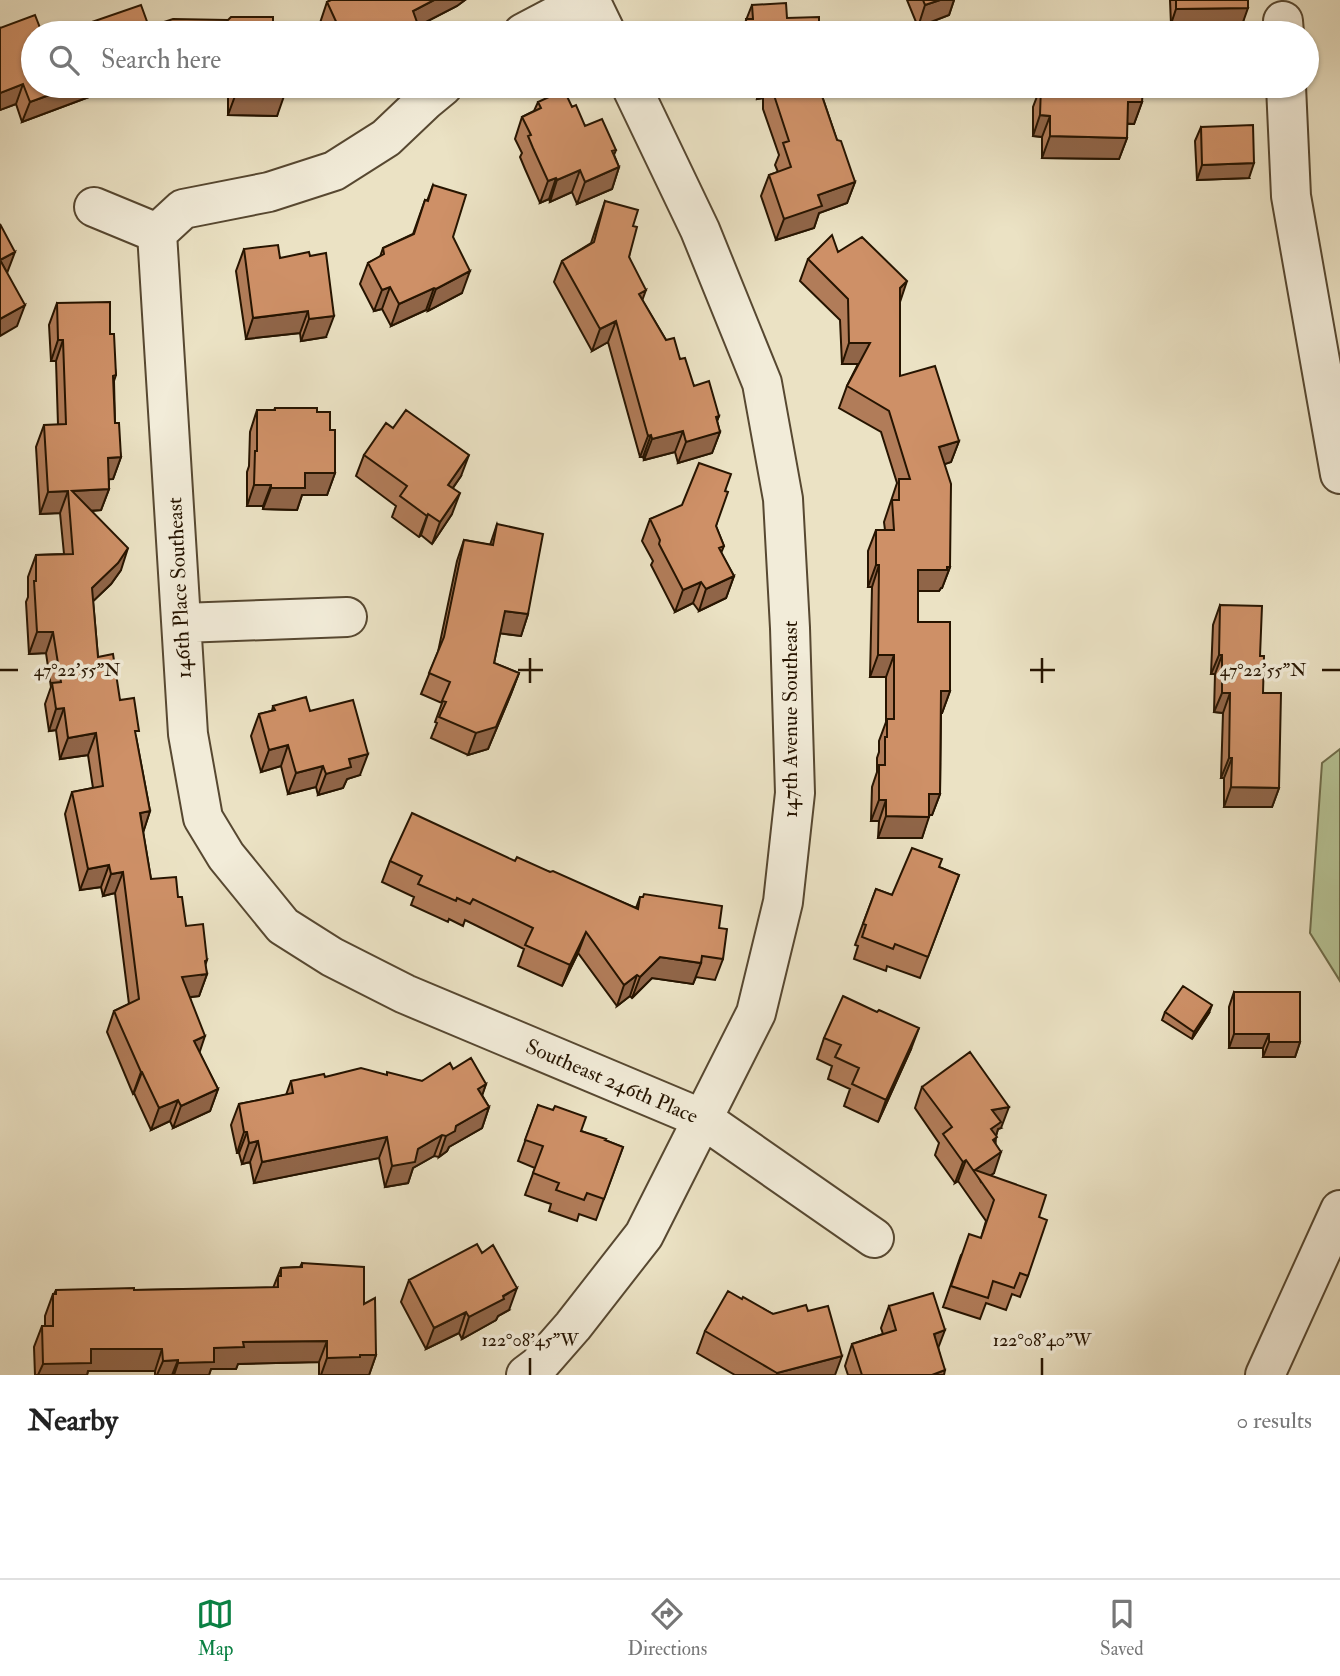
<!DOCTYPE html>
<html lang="en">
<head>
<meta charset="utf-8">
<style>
	body { margin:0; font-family:"IM FELL Double Pica",serif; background:#f2f2f2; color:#222 }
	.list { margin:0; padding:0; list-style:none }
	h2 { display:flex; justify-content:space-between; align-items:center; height:91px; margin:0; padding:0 28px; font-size:30px }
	h2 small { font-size:23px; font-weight:400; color:#767676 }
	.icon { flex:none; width:38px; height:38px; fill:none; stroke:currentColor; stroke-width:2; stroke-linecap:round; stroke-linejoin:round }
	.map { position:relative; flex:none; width:1340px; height:1375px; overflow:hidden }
	.search { position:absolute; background:#fff; box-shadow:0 2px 5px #0004; left:21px; right:21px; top:21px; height:77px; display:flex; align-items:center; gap:18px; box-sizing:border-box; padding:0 24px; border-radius:38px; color:#767676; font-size:26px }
	.sheet { height:203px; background:#fff }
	nav { display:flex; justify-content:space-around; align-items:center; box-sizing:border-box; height:98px; border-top:2px solid #e0e0e0; background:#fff; font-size:19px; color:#767676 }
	nav a { display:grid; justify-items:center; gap:4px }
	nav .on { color:#0b8043 }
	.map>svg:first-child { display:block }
</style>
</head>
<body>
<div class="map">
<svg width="1340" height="1375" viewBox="0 0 1340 1375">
	<rect width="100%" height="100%" fill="#ebe2c4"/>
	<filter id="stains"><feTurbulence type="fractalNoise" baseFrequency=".00286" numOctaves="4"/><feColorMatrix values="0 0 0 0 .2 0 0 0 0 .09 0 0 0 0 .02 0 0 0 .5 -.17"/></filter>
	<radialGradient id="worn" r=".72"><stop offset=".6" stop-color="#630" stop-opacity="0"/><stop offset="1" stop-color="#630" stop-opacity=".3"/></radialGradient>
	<path fill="#b6c395" stroke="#6e6c4a" stroke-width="2" d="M1340 749V981L1310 933 1322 763Z"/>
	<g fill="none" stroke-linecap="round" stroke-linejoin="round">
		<defs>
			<path id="minor" d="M590 0 606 33
				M1283 21 1284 33
				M523 33 586 0
				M1286 86 1291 196 1340 474
				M94 207 157 233
				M157 233 188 734 203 818 226 856 283 926 332 957 405 994 703 1119 874 1238
				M157 233 183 209 269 192 334 171 386 138 426 100 443 86
				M182 623 347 617
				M526 1375 538 1366 573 1326 644 1235 756 1013 783 902 795 793 790 628 783 499 762 383 700 230 631 86
				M1265 1375 1340 1210"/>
		</defs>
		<use href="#minor" stroke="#574831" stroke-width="42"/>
		<use href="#minor" stroke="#f2ecd9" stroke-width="38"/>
	</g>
	<path fill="#b17c59" stroke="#261400" stroke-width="2" d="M331 0H465L457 6 418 26 415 33H324L320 23 327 2Z
		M907 0H954L949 15 918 27Z
		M1170 0H1248L1243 22 1171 24Z
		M752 5 787 18 819 33H741Z
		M0 28 33 86H144L115 96 113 88 22 122 16 104 0 110Z
		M203 86H284L277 116 228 115V97H203Z
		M757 86H821V93L837 140 855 182 847 203 819 213 814 228 776 240 761 196 769 175 778 172 775 165 779 155 763 109V98L757 99Z
		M1041 86 1142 102 1134 124H1127V138L1119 159 1042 158V137L1033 136V107Z
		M538 102 572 107 585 126 616 150 614 155 619 167 612 189 577 204 572 192 550 202 549 199 540 203 525 169 520 157 522 153 515 139 522 117 534 111Z
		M1201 127 1249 178 1197 180 1195 141Z
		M433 185 453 237 462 293 428 311 426 310 391 326 382 309 374 311 360 284 368 263 380 257 383 248 413 234 425 200 427 201Z
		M605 201 633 226 629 257 642 300 666 340 680 359 694 386 719 416 717 421 720 432 712 453 678 463 675 452 644 460 643 457H640L608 342 592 351 554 282 562 261 591 243Z
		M244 249 280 258 326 337 301 341 300 333 246 339 236 271Z
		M838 252 900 301V376L959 441 951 462 944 464 950 567 942 588H941L939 591H918V622L950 691 942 713H941L940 794 932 815H929L922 838H878L879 821H871L872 787 877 772V758L879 752V741L886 722V677H870L872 587H868V551L876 530H885L884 522 897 483 881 432 839 408 847 386 858 364H842L840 320 800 281 808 259Z
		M57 303 110 334 116 375 114 381 115 423 121 457 113 479H109V489L101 510 92 511 121 570 111 584 93 601 98 657 136 737 150 811 143 832 151 879 178 897 186 926 205 965 207 974 199 996 190 997 199 1052 218 1089 210 1111 173 1128 170 1121 151 1130 134 1093 133 1094 107 1032 114 1011 129 1004 115 893 103 896 101 887 80 890 65 814 72 792 93 788 88 755 60 759 56 730 49 731 45 704 51 687 46 653 29 654 26 602 28 597V577L36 555 64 554 60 513 40 514 36 447 44 425H58L56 361H51L49 325Z
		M275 408 317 412 330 430 335 473 327 495H302L297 510 263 509V506H247V472L249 466 250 432 257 410H274Z
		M364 455 461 476 453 488 452 514 432 544 421 535 419 537 392 517 396 506 356 476Z
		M725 491 716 526 724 546 721 553 734 576 726 598 699 611 693 603 675 612 651 565 653 561 642 541 650 519Z
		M497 524 528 614 521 636 500 633 494 663 519 673 511 694 488 749 468 755 431 738 437 723 435 722 442 703 421 694 438 652 457 561 464 540 490 545Z
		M1220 605 1260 656 1263 693 1279 788 1272 807H1224V778H1221L1223 713 1214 712 1215 674H1211L1213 625Z
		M273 706 310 711 360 775 347 779 343 788 318 795 316 787 288 794 281 766 261 772 251 736 259 714 272 711Z
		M390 861H515L550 872 636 908 640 897 719 928 723 959 715 980 696 977 693 984 652 978 632 998 630 996 617 1006 578 953 562 986 518 966 524 949 465 920 463 926 449 919 448 922 411 905 414 897 382 882Z
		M939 867 959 875 920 978 887 966 886 971 854 959 858 946 855 945 876 889 892 895Z
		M1234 992 1300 1042 1295 1057H1263V1048H1229V1007Z
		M1165 1012 1209 1013 1192 1039 1162 1020Z
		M824 1038 911 1049 878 1122 844 1106 850 1089 828 1079 832 1066 817 1059Z
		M453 1069 486 1084 482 1095 489 1107 482 1128 449 1147 447 1151 439 1157 434 1156 413 1168 408 1183 385 1187 379 1158 254 1183 250 1162 242 1164 239 1153H237L231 1125 239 1104 286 1095 291 1081 325 1077 386 1075 422 1081Z
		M922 1087 1001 1128 998 1129 996 1136 994 1173 990 1175 1039 1217 1028 1276 1020 1297 1012 1294 1006 1310 986 1303 980 1319 943 1307 961 1255 981 1238 986 1221 958 1181 955 1183 935 1155 939 1143 915 1108Z
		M538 1105 581 1131 623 1147 596 1220 579 1214 577 1221 549 1211 551 1204 525 1195 535 1168 518 1161Z
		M302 1263 364 1304 376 1355 369 1375H319V1362L238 1364 236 1369H211L209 1375H155V1371H88L87 1375H35L34 1347 42 1326H45V1316L53 1294H54L56 1290H134L273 1288 281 1268 300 1267Z
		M409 1280 509 1310 498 1316 496 1320 462 1339 459 1333 426 1349 401 1302Z
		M742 1299 773 1314 808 1311 835 1375H735L697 1353 705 1331Z
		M889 1306 938 1347 944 1375H848L845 1366 852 1344 883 1334 881 1328Z"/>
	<path fill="#906548" stroke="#261400" stroke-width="2" d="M434 0H465L457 6 418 26 415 33H398L413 11Z
		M940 0H954L949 15 918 27 925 5Z
		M1248 8 1243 22 1171 24 1176 9Z
		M23 84 16 104 0 110V93Z
		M74 86H113V88L22 122 30 102Z
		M119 86H144L115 96Z
		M207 86H232L228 97H203Z
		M329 86H341L327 91Z
		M345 86H355L344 90Z
		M762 86H767L763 98 757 99Z
		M235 96H284L277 116 228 115Z
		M1128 102H1142L1134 124 1120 123Z
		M1040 115 1050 116 1042 137 1033 136Z
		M1050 136 1127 138 1119 159 1042 158Z
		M1254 163 1249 178 1197 180 1202 165Z
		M619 167 612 189 577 204 585 182Z
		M580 170 572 192 550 202 557 180Z
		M556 178 549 199 540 203 548 181Z
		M855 182 847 203 819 213 814 228 776 240 784 219 818 195Z
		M15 252 7 273 0 260Z
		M470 271 462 293 428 311 436 289Z
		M907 281 900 302V288Z
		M390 287 382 309 374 311 382 290Z
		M434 288 426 310 391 326 399 304Z
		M646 290 638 312 639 294Z
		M25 305 17 326 0 336V319Z
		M308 311 300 333 246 339 253 318Z
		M334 316 326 337 301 341 309 319Z
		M616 321 608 342 592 351 600 329Z
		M58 340H63L56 361H51Z
		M849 343H870L862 364H842Z
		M719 416 712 434 720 432 712 453 678 463 686 442 716 417Z
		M683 431 675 452 644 460 652 439Z
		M651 435 643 457H640L648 436Z
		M959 441 951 462 931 469 939 447Z
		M469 455 461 476 440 506 448 485Z
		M121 457 113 479 100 480 108 458Z
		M305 473H335L327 495H302L297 510 263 509 271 488Z
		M254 485H271L263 506H247Z
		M109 489 101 510 70 512 72 491Z
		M68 491 60 513 40 514 48 492Z
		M460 493 452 514 432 544 440 522Z
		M428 514 421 535 419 537 427 516Z
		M128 548 121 570 111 584 84 610 92 588Z
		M876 565H879L872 587H868Z
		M947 567H950L942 588H941L939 591H910L918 570Z
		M734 576 726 598 699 611 706 589Z
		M701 582 693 603 675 612 683 590Z
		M505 611 528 614 521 636 497 633Z
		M37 632H53L46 653 29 654Z
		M878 655H894L886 677H870Z
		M1219 655H1222L1215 674H1211Z
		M519 673 511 694 488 749 468 755 476 733Z
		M941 691H950L942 713H933Z
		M1222 693H1230L1223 713 1214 712Z
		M64 708 56 730 49 731 56 709Z
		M96 733 88 755 60 759 68 738Z
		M288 745 281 766 261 772 269 750Z
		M368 754 360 775 347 779 343 788 318 795 326 774 349 759Z
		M1229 758H1232L1224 778H1221Z
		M323 766 316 787 288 794 296 773Z
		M1231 787 1279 788 1272 807H1224Z
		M929 794H940L932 815H922Z
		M879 800H886L879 821H871Z
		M150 811 143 833 140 813Z
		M886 816 929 817 922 838H878Z
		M109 865 101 887 80 890 88 869Z
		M123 872 115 893 103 896 111 874Z
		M586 932 578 953 562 986 570 965Z
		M660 957 701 963 693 984 652 978 632 998 640 977Z
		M207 960 202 975 207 974 199 996 174 999 182 977 205 961Z
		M637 975 630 996 617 1006 624 985Z
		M1212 1005 1209 1013 1192 1039 1194 1032Z
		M919 1028 911 1049 878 1122 886 1100Z
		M1234 1034H1269L1263 1048H1229Z
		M205 1036 198 1057 194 1041Z
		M1269 1042H1300L1295 1057H1263Z
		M141 1072H142L134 1093 133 1094Z
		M486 1084 479 1105 478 1089Z
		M218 1089 210 1111 173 1128 181 1106Z
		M178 1100 170 1121 151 1130 159 1108Z
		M489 1107 482 1128 449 1147 447 1151 439 1157 446 1136 456 1126Z
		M1009 1107 1001 1128 998 1129 989 1159 992 1110Z
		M244 1132H247L239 1153H237Z
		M442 1135 434 1156 413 1168 408 1183 385 1187 392 1166 418 1149Z
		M387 1137 379 1158 254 1183 262 1162Z
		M258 1141 250 1162 242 1164 249 1143Z
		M1001 1152 994 1173 981 1182 975 1170Z
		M966 1160 958 1181 955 1183 963 1162Z
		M517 1288 509 1310 498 1316 496 1320 462 1339 469 1317Z
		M466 1312 459 1333 426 1349 434 1328Z
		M945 1330 937 1351 934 1334Z
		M327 1341 319 1362 238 1364 236 1369H211L209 1375H174L178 1363 214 1348 243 1342Z
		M91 1349H162L155 1371H88L87 1375H38L43 1364Z
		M360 1355H376L369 1375H321L327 1358Z
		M842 1356 835 1375H777V1373Z
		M178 1360 172 1375H157L163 1361Z
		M945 1370 944 1375H932Z"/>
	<path fill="#ce9067" stroke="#261400" stroke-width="2" d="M331 0H434L413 11 418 25 398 33H325L339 28 327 2Z
		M923 0H940L925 5Z
		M1176 0H1248V8L1176 9Z
		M786 3 787 18 819 17V33H747L746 19H753L752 5Z
		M141 5 149 27 173 19 228 20 231 17H273V33H60Z
		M35 15 42 33H33V86H74L30 102 23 84 0 93V28Z
		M235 86H284V96H235Z
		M771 86H821V93L837 140 841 141 855 182 818 195 822 206 784 219 769 175 791 167 783 143 789 141Z
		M1041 86H1143L1142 102H1128L1127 138 1050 136V116L1040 115Z
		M564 90 572 107 576 105 585 126 602 119 616 150 612 151 619 167 585 182 580 170 557 180 556 178 548 181 533 148 528 136 531 135 522 117 541 108 538 102Z
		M1253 125 1254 163 1202 165 1201 127Z
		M433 185 466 195 453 237 470 271 436 289 434 288 399 304 390 287 382 290 368 263 384 254 383 248 414 234 425 200 428 201Z
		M605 201 638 210 633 226 637 227 629 257 646 290 639 294 666 340 674 338 680 359 685 358 694 386 709 381 719 416 716 417 720 432 686 442 683 431 652 439 651 435 648 436 616 321 600 329 562 261 594 242Z
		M0 224 15 252 0 260 25 305 0 319Z
		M832 235 838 252 862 237 907 281 900 288V376L935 366 959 441 939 447 951 484 950 567H947V570H918V622H950V691H941L940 794H929V817L886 816V800H879V765H885V737H887V719H894V655H878L879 565H876V530H894L892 500H899V479H910L889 411 847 386 870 343H849L848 299 808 259Z
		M278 245 280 258 309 252 310 256 326 253 334 316 309 319 308 311 253 318 244 249Z
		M110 302V334H114L116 375 113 376 115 423H119L121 457 108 458 109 489 72 491 128 548 118 563 92 588 98 657 113 654 120 700 134 698 139 731H135L150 811 140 813 151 879 176 877 178 897H182L186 926 203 924 207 960 205 961 207 974 182 977 205 1036 194 1041 218 1089 181 1106 178 1100 159 1108 142 1072H141L114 1011 139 999 123 872 111 874 109 865 88 869 72 792 103 786 96 733 68 738 64 708 56 709 52 683 61 682 53 632H37L34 581H36V555L73 554 68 491 48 492 44 425 66 424 63 340H58L57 303Z
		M275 408H317V412H330V430H335V473H305V488H271V485H254L255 451H257V410H275Z
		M406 410 469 455 448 485 460 493 440 522 428 514 427 516 400 496 407 486 364 455 386 423 393 428Z
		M699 463 731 474 725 491 728 492 716 526 724 546 719 548 734 576 706 589 701 582 683 590 659 544 660 540 650 519 682 505Z
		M497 524 543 534 528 614 505 611 494 663 519 673 496 727 476 733 439 717 446 702 442 701 450 682 429 673 444 637 464 540 493 545Z
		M1220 605 1262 606 1260 656H1264L1263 693H1281L1279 788 1231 787 1232 758H1229L1230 693H1222V655H1219Z
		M306 697 310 711 353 700 368 754 349 759 351 767 326 774 323 766 296 773 288 745 269 750 259 714 275 710 273 706Z
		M412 813 515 861 517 857 550 872 553 871 638 909 640 897H643L644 894 722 906 719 928 727 929 723 959 702 956 701 963 660 957 640 977 637 975 624 985 586 932 570 965 525 945 533 928 473 899 470 904 457 898 456 901 418 884 422 876 390 861Z
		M912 848 942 859 939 867 959 875 928 957 895 944 893 949 862 937 866 925 863 924 876 889 892 895Z
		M1183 986 1212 1005 1194 1032 1165 1012Z
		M1234 992H1300V1042H1269V1034H1234Z
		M843 996 877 1012 879 1010 919 1028 886 1100 852 1084 859 1068 835 1057 841 1045 824 1038Z
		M970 1052 1009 1107 992 1110 1001 1122 991 1129 997 1137 993 1140 1001 1152 975 1170 1046 1195 1039 1217 1047 1220 1028 1276 1020 1273 1014 1288 993 1281 988 1298 951 1286 969 1234 981 1238 994 1200 966 1160 963 1162 943 1134 952 1127 922 1087Z
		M471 1058 486 1084 478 1089 489 1107 456 1126 455 1131 446 1136 442 1135 418 1149 415 1162 392 1166 387 1137 262 1162 258 1141 249 1143 247 1132H244L239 1104 293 1093 291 1081 324 1074 325 1077 361 1068 387 1075V1072L422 1081 450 1063 453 1069Z
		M538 1105 553 1110 555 1106 586 1117 581 1131 606 1139 605 1140 623 1147 604 1199 587 1193 584 1200 556 1190 559 1183 533 1173 543 1146 525 1140Z
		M477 1244 482 1253 493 1245 517 1288 503 1296 504 1299 469 1317 466 1312 434 1328 409 1280Z
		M302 1263 364 1267V1304L375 1298 376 1355H360V1357L327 1358V1341L243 1342 244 1347 214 1348V1362L178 1363V1360L163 1361 162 1349H91V1363L43 1364 42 1326H53V1294H56V1290L134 1288V1290L278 1287V1276H281V1268L302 1267Z
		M728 1291 742 1299 743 1297 773 1314 806 1305 808 1311 828 1306 842 1356 777 1373 705 1331Z
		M933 1293 945 1330 934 1334 945 1370 932 1375H862L852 1344 896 1330 889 1306Z"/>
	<path fill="none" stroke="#261400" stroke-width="2.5" d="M530 658V683M1042 658V683M0 670H18M518 670H543M1030 670H1055M1322 670H1340M530 1358V1375M1042 1358V1375"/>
	<g text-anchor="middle" stroke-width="7" stroke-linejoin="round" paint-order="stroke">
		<g font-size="21" fill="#261400" stroke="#f2ecd9">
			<text transform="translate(179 588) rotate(-93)" y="7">146th Place Southeast</text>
			<text transform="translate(790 719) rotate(-90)" y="7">147th Avenue Southeast</text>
			<text transform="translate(612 1081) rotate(23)" y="7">Southeast 246th Place</text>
		</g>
	</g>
	<g font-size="18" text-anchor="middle" fill="#261400" stroke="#f2ecd9" stroke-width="7" stroke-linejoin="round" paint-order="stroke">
		<text x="77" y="676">47°22'55"N</text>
		<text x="1263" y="676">47°22'55"N</text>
		<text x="530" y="1346">122°08'45"W</text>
		<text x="1042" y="1346">122°08'40"W</text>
	</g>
	<rect width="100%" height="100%" filter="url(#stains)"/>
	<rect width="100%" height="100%" fill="url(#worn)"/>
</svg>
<div class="search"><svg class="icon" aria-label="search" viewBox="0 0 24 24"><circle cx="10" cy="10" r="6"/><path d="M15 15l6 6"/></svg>Search here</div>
</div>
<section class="sheet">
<h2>Nearby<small>0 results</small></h2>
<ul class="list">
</ul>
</section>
<nav>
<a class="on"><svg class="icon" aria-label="map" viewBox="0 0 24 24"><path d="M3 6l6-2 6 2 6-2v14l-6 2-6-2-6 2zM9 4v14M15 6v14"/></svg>Map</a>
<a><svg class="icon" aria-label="directions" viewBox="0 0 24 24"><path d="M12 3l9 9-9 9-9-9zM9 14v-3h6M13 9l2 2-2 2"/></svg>Directions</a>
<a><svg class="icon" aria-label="saved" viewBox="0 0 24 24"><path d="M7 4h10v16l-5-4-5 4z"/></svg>Saved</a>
</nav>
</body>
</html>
